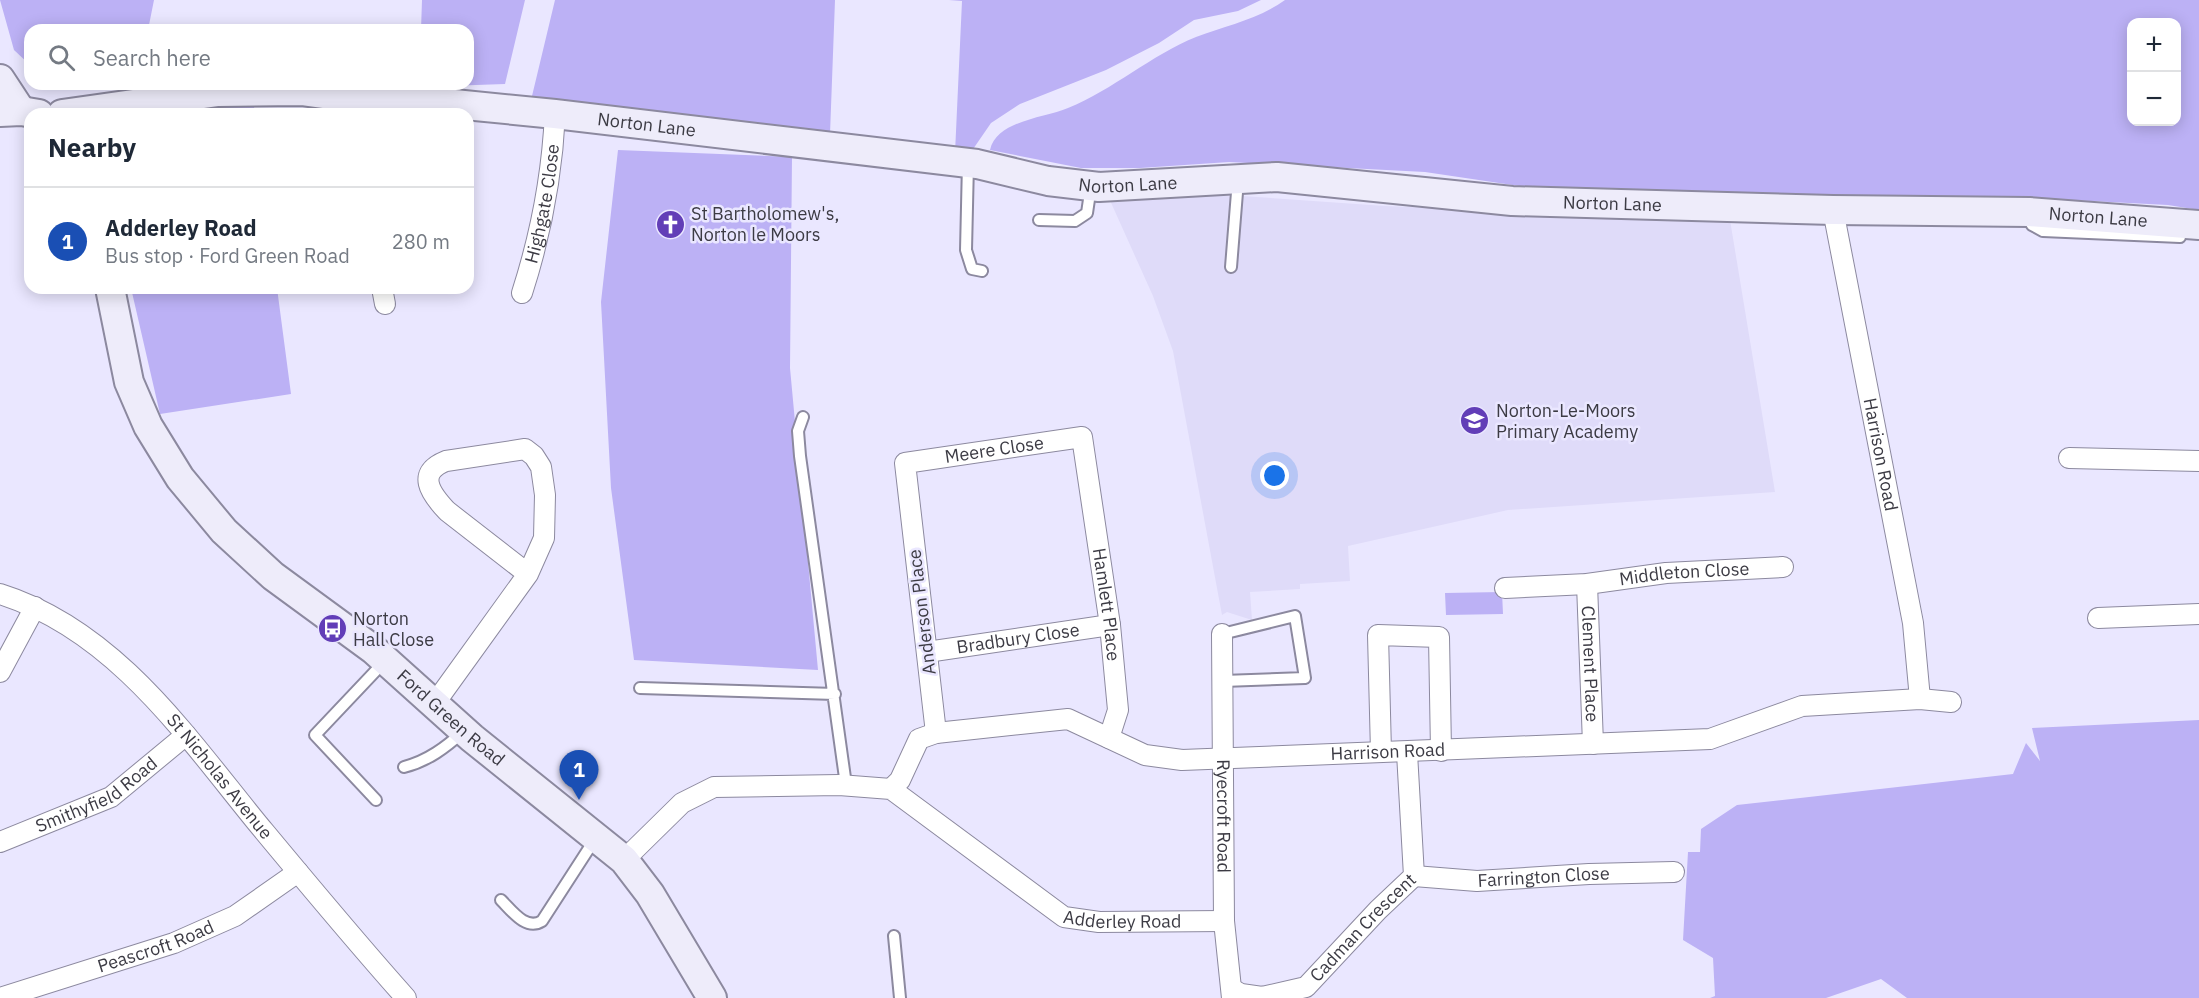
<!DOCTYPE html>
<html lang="en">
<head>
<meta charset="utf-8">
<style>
	body { margin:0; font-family:"IBM Plex Sans",sans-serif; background:#f6f6f7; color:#1f2937 }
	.controls { position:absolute; right:18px; top:18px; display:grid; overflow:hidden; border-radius:12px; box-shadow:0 3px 15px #0003 }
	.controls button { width:54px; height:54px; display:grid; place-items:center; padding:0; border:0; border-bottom:2px solid #e0e1e3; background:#fff; color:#1f2937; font:30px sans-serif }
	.you { position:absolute; left:1275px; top:476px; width:21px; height:21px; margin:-15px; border:4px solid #fff; border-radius:50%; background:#1a73e8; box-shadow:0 0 0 9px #1a73e833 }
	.badge { display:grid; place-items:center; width:39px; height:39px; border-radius:50%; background:#623eb7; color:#fff; font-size:20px; font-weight:700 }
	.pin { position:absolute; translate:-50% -50px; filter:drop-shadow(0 2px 3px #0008) }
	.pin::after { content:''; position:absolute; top:32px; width:21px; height:18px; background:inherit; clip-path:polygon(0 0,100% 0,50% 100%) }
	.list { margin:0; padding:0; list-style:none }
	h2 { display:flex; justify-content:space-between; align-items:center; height:78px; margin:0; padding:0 24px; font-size:26px }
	h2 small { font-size:20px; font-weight:400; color:#747a83 }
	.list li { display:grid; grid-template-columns:39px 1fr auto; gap:18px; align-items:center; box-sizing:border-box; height:108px; padding:0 24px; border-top:2px solid #e0e1e3 }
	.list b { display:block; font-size:22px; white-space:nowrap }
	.list p { margin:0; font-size:20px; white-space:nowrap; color:#747a83 }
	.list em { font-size:20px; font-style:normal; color:#747a83 }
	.icon { flex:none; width:33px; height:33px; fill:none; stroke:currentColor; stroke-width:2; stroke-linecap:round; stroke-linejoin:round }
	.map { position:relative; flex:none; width:2199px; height:998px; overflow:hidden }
	.search { position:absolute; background:#fff; box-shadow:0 3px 15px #0003; left:24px; top:24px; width:450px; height:66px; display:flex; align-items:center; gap:15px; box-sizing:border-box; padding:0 21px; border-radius:18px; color:#747a83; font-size:22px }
	.panel { position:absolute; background:#fff; box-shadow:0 3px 15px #0003; left:24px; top:108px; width:450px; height:186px; border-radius:18px }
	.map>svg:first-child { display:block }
</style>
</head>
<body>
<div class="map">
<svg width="2199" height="998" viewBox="0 0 2199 998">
	<rect width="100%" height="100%" fill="#eae7ff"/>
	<path fill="#dfdbf9" d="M1108 196H1242L1385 206 1730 220 1775 492 1508 510 1348 546 1350 581 1300 584V589L1250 592 1252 620 1227 612 1222 615 1173 351 1153 296Z"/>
	<path fill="#bcb1f5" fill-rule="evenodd" d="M0 0H154L148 30H30V65L14 50Z
		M422 0H525L505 84 418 87V84H468V30H421Z
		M555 0H835L830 134 532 96Z
		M949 0H1261L1238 11 1194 20 1159 43 1106 70 1020 104 991 123 969 155 955 153 962 1Z
		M1285 0H2199V210L2168 205 2013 197 1904 198 1540 189 1425 172 1229 162 1140 168H1081L990 150C997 120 1045 118 1068 108 1113 90 1151 55 1196 37 1227 25 1257 20 1285 0ZM2132 22H2176V122H2132Z
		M253 101 255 114H183Z
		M618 150 792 157 790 368 818 670 634 660 611 488 601 302Z
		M131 288H277L291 394 160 414Z
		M1502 592 1503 614 1446 615 1445 593Z
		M2199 720V998H1907L1881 979 1826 998H1710L1715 996 1713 958 1683 940 1688 852H1700L1701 829 1737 805 2013 774 2026 743 2040 761 2032 728Z"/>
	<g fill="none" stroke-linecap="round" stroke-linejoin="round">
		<defs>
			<path id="lane" d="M968 163 966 250 972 269 982 271
				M2027 217 2032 225 2043 231 2180 237
				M1039 220 1075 221 1087 213 1091 186
				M1231 267 1238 180
				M803 417 798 431 800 456 846 785
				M1222 634 1295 616 1305 678 1223 681
				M640 688 835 694
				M404 767C428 761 446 747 464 731
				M376 800 315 735 385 661
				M501 900C512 911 526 931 542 921L595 839
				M894 936 900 998"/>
			<g id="street">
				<path id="s1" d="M1833 210 1913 623 1920 699"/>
				<path d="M382 288 385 304"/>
				<path id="s2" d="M522 293C541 234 552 177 555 114"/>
				<path d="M2069 458 2199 461"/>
				<path id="s3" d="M1587 584 1593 744"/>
				<path id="s4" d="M1505 588 1587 584 1666 573 1783 567"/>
				<path id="s5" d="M0 594C115 630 186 736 258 824 307 883 355 941 406 998"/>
				<path d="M2098 618 2199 614"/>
				<path id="s6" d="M1222 634 1224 921 1232 998"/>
				<path id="s7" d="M927 652 1110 625"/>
				<path d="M0 672 35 607"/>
				<path d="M435 703 528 574 544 538 545 495 541 467 534 456 525 449 446 461C416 473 430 493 447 511L528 574"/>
				<path id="s8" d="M936 733 905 463 1082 437 1110 625 1118 710 1109 738"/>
				<path d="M1381 752 1378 635 1439 637 1441 751"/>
				<path id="s9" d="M891 789 900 780 919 739 936 733 1068 719 1145 755 1182 760 1710 739 1802 706 1920 699 1951 702"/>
				<path id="s10" d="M0 842 111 797 186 735"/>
				<path id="s11" d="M624 860 682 803 714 787 839 785 891 789 1064 917 1099 922 1224 921"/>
				<path id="s12" d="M1414 876 1477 881 1589 874 1674 872"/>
				<path id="s13" d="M1232 989 1241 994 1262 997 1306 987 1378 910 1414 876 1407 753"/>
				<path id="s14" d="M0 998 174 943 235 916 298 872"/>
			</g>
			<g id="secondary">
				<path d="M0 79 21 111"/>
				<path d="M0 112 21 111 39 114"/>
				<path id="s15" d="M62 114 218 92 301 91 359 99 444 103 555 114 977 164 1048 181 1099 187 1277 177 1512 201 1833 210 2029 212 2199 225"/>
				<path id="s16" d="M110 288 129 382 148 426 180 478 224 531 273 576 374 650 472 738 624 860 650 894 712 998"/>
			</g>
		</defs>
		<use href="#lane" stroke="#8c899f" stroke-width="14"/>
		<use href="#street" stroke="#8c899f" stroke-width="22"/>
		<use href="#secondary" stroke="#8c899f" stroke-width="32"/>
		<use href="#lane" stroke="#fff" stroke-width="10"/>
		<use href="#street" stroke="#fff" stroke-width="20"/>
		<use href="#secondary" stroke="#eeecfa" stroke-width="28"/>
	</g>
	<defs>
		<symbol id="church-disc" viewBox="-11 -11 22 22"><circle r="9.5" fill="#623eb7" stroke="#eae7ff"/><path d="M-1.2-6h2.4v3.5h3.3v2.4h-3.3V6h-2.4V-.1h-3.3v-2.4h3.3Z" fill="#fff"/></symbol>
		<symbol id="school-disc" viewBox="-11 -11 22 22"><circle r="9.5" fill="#623eb7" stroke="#eae7ff"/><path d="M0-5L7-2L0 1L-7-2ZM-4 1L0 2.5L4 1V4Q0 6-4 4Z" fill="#fff"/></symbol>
		<symbol id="bus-disc" viewBox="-11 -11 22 22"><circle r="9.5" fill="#623eb7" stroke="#eae7ff"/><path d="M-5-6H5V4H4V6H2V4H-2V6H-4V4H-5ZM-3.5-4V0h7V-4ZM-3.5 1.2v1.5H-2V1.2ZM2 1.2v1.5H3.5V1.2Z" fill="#fff"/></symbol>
	</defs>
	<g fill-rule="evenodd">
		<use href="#church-disc" x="654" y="208" width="33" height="33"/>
		<use href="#school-disc" x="1458" y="404" width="33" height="33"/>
		<use href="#bus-disc" x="316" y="612" width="33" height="33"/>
	</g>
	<g text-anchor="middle" stroke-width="5" stroke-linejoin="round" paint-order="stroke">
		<g font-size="18" fill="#3c3b44" stroke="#eae7ff">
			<text dy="6" stroke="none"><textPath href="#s15" startOffset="588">Norton Lane</textPath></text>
			<text dy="6" stroke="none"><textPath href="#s15" startOffset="1074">Norton Lane</textPath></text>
			<text dy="6" stroke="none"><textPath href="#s2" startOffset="92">Highgate Close</textPath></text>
			<text dy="6" stroke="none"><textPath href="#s15" startOffset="1560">Norton Lane</textPath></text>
			<text dy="6" stroke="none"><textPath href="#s15" startOffset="2046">Norton Lane</textPath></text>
			<text dy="6" stroke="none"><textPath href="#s8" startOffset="362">Meere Close</textPath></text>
			<text dy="6" stroke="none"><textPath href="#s1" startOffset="249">Harrison Road</textPath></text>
			<text dy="6" stroke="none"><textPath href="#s4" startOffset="180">Middleton Close</textPath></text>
			<text dy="6" stroke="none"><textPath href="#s8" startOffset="620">Hamlett Place</textPath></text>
			<text transform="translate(922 612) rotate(-97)" y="6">Anderson Place</text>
			<text dy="6" stroke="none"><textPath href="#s7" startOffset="92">Bradbury Close</textPath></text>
			<text dy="6" stroke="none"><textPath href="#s3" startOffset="80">Clement Place</textPath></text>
			<text dy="6" stroke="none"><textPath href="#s16" startOffset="568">Ford Green Road</textPath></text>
			<text dy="6" stroke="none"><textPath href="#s9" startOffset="537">Harrison Road</textPath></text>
			<text dy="6" stroke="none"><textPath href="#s5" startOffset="290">St Nicholas Avenue</textPath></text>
			<text dy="6" stroke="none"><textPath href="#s10" startOffset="108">Smithyfield Road</textPath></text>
			<text dy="6" stroke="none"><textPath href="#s6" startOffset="182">Ryecroft Road</textPath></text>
			<text dy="6" stroke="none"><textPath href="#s12" startOffset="130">Farrington Close</textPath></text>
			<text dy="6" stroke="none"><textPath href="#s11" startOffset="568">Adderley Road</textPath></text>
			<text dy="6" stroke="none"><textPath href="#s13" startOffset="159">Cadman Crescent</textPath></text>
			<text dy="6" stroke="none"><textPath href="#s14" startOffset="164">Peascroft Road</textPath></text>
		</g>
		<g font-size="18" fill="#3c3b44" stroke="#eae7ff" text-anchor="start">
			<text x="691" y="220">St Bartholomew's,<tspan x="691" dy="21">Norton le Moors</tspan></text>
			<text x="1496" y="417">Norton-Le-Moors<tspan x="1496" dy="21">Primary Academy</tspan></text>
			<text x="353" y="625">Norton<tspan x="353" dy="21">Hall Close</tspan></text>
		</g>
	</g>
</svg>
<div class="controls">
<button>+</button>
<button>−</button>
</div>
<div class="you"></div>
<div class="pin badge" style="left:579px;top:800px;background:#1a4fb4">1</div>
<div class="search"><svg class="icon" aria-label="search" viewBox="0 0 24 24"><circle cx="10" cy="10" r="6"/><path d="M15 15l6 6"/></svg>Search here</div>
<section class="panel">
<h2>Nearby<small></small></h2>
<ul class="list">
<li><span class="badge" style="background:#1a4fb4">1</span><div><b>Adderley Road</b><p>Bus stop · Ford Green Road</p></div><em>280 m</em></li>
</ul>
</section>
</div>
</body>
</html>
